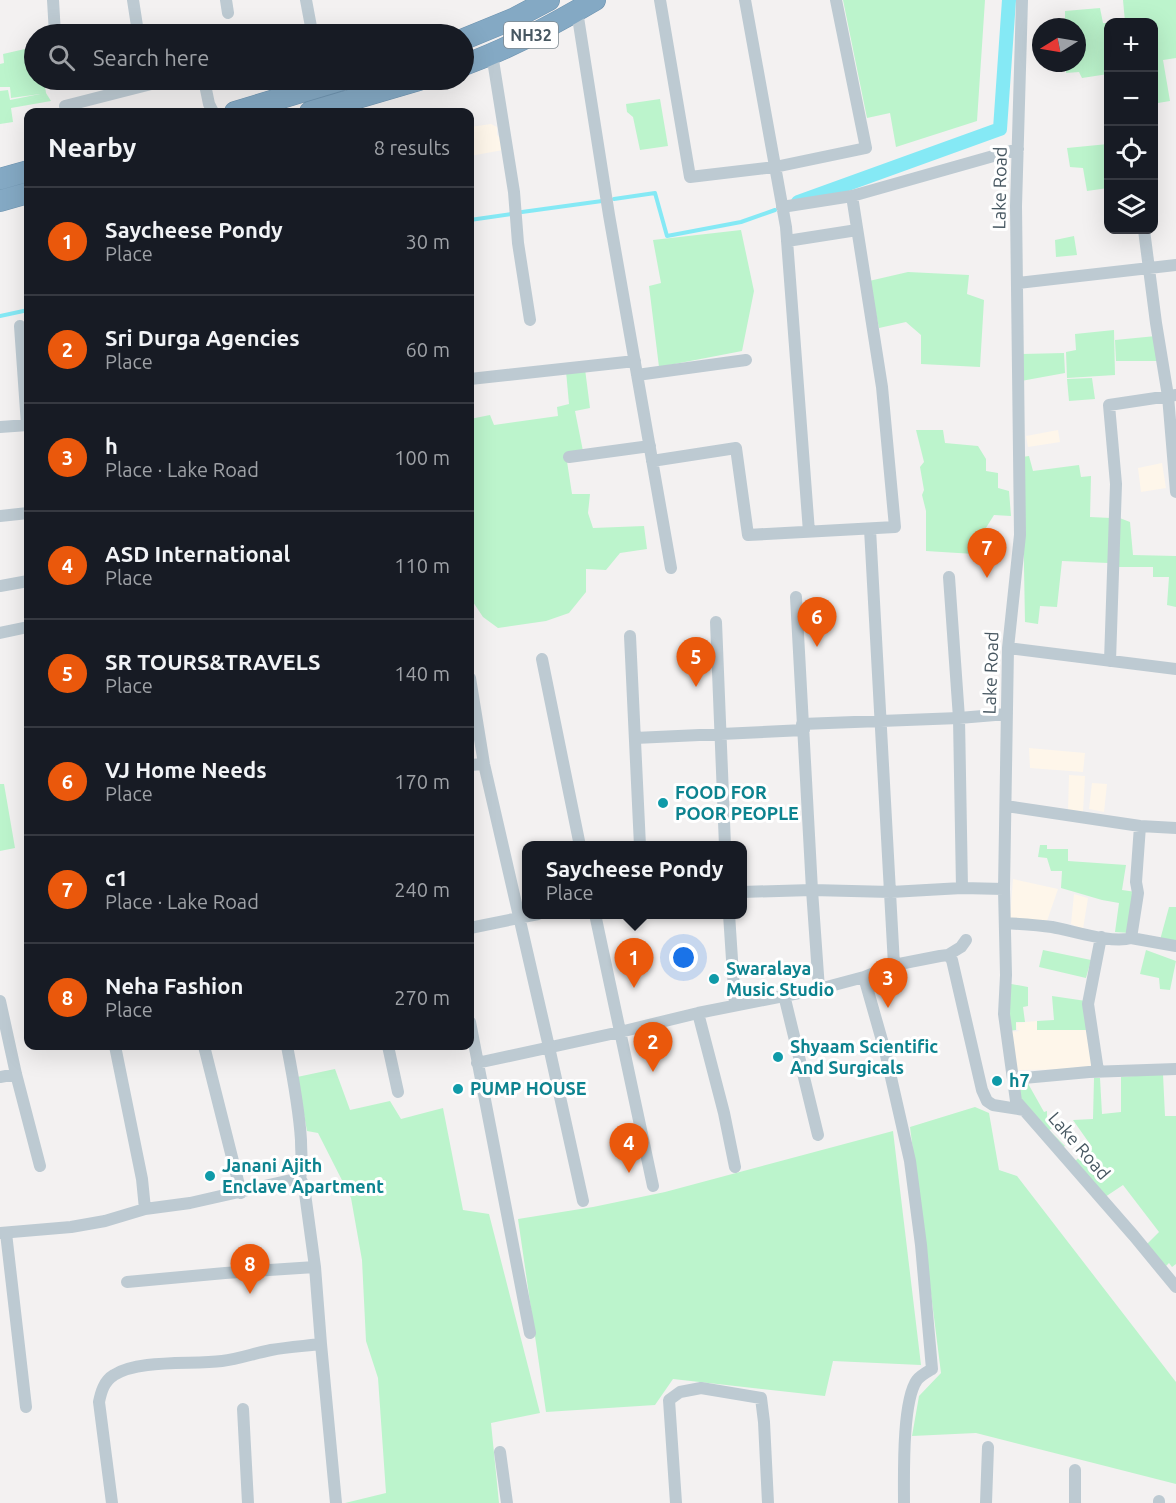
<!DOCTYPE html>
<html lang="en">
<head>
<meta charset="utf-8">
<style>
	body { margin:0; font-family:Ubuntu,sans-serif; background:#242831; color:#f1f3f6 }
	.controls { position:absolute; right:18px; top:18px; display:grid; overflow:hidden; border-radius:12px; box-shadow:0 6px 24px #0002 }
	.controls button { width:54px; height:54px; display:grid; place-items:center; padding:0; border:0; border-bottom:2px solid #363941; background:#171b24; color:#f1f3f6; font:30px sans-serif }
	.compass { position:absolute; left:1032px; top:18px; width:54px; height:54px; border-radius:50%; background:#171b24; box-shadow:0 6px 24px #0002; rotate:259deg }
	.you { position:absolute; left:684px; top:958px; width:21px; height:21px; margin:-15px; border:4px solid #fff; border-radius:50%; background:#1a73e8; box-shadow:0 0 0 9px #1a73e833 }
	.badge { display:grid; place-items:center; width:39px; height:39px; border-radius:50%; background:#ea580c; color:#fff; font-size:20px; font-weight:700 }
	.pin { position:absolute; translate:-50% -50px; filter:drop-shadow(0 2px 3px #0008) }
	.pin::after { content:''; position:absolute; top:32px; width:21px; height:18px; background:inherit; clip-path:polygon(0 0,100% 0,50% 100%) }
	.popup { position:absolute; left:522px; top:841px; width:225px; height:78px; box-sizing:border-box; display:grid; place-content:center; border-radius:12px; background:#171b24; filter:drop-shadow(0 2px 4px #0005); font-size:20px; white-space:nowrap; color:#9ea1a6 }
	.popup b { font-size:22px; color:#f1f3f6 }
	.popup::after { content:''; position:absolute; left:50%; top:100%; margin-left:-12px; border:12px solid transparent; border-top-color:#171b24 }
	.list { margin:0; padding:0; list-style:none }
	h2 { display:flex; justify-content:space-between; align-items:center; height:78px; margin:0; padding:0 24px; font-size:26px }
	h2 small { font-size:20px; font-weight:400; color:#9ea1a6 }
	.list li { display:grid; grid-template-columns:39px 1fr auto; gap:18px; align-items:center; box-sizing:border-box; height:108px; padding:0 24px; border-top:2px solid #363941 }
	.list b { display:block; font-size:22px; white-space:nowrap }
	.list p { margin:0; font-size:20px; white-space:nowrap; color:#9ea1a6 }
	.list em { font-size:20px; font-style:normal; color:#9ea1a6 }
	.icon { flex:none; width:33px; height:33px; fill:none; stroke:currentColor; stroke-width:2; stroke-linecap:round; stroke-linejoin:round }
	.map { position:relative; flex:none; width:1176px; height:1503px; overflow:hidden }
	.search { position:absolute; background:#171b24; box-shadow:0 6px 24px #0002; left:24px; top:24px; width:450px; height:66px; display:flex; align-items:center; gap:15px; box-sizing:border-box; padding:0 21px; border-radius:33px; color:#9ea1a6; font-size:22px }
	.panel { position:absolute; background:#171b24; box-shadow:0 6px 24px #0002; left:24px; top:108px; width:450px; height:942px; border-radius:12px }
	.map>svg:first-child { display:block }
</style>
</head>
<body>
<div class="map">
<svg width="1176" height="1503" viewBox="0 0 1176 1503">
	<rect width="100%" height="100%" fill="#f3f1f1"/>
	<path fill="#fef6ea" d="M491 124 497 127V135L500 138 503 150 470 156V127Z
		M1058 430 1060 442 1028 447 1026 436Z
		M1162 463 1166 488 1141 492 1138 468Z
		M1029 748 1085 753 1083 772 1030 768Z
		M1069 775 1085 776 1083 812 1068 811Z
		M1092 783 1107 784 1104 812 1089 809Z
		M1013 879 1058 889 1047 921 1010 919Z
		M1074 894 1088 898 1083 929 1071 924Z
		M1037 1021 1038 1030H1090L1095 1069 1013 1070 1007 1032 1020 1031 1017 1030 1016 1023Z"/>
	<path fill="#bcf4cc" d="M843 0H985L977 121 896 147 890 113 867 118Z
		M1123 0H1176V58L1163 60 1170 101 1158 103 1154 85V22H1122H1125Z
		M1100 8 1103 23H1108V74L1082 78 1079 72 1066 73V63H1077V27H1065V11Z
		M25 49 32 61 34 60V80H44L46 93 51 101 11 108 13 122 0 124V91L8 90 10 100 40 94 11 98 10 87H0V64L4 63 3 54Z
		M660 99 668 146 640 150 633 117 627 112 626 104Z
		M1108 144V188L1087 191 1083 168 1070 167 1067 148Z
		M741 230 754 291 742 351 659 367 649 286 661 283 653 240Z
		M1074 236 1077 255 1056 257 1055 240Z
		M908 272 969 275 967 294 984 300 980 367 921 364V335L906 322 879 328 869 281Z
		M1114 330 1115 375 1067 378 1066 352 1076 350 1075 334Z
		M1156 336 1160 361H1116L1115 340Z
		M1064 353 1065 373 1021 381 1022 354Z
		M585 369 590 408 575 411 583 451 566 455 572 494H590L588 513 593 528 644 526 647 549 620 553 606 570 586 569V592L569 613 546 621 498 628 483 617 473 602 470 601V419L490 415 494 425 558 416 557 407 569 404 566 371Z
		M1092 378 1095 399 1069 401 1067 379Z
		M916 430H943L945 443 978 446 986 459V471L998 473V488L1009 491 1011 516 994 515 984 531 990 555 926 551V511L922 495 924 490 920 467 924 462Z
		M1029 456 1033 471 1079 465 1081 477 1091 476 1090 517 1111 518 1108 563 1062 561 1057 607 1040 606 1038 624 1025 622 1022 457Z
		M1117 517 1130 522 1133 555 1176 556V607L1167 605 1169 577H1153V567H1117Z
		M0 784H4L15 848 0 851Z
		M1040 845H1047V849H1068V861L1126 865 1122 890 1136 892 1130 933 1115 932 1119 903 1102 900 1061 888 1062 871H1051L1047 858 1038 857Z
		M1169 907H1176V943L1160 940Z
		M1043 950 1091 960 1086 978 1039 967Z
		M1146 950 1176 961 1170 990 1160 989 1159 978 1140 974Z
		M1006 983 1028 987V1006L1023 1007 1025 1022H1016V1030L1007 1031Z
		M1052 996 1086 1001 1090 1030H1037V1021L1054 1020Z
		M335 1069 350 1110 390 1101 401 1119 443 1108 463 1210 489 1214 540 1413 491 1423 499 1503H345L386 1493 378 1378 366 1341 362 1260 351 1198 318 1133 307 1131 297 1077Z
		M1163 1074 1165 1116H1176V1264L1172 1267 1169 1263 1165 1267 1144 1247 1159 1232 1123 1185 1102 1199 1017 1100 1013 1080H1026L1044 1112 1047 1111V1121H1055L1056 1126 1049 1130 1065 1146 1062 1148 1075 1161 1092 1147 1073 1120 1093 1119 1094 1078H1100L1102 1114 1121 1112V1077Z
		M975 1107 989 1113 999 1170 1017 1176 1176 1382V1484L976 1433 912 1436 919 1396 941 1373 910 1127Z
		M893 1131 921 1365 833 1361 825 1396 673 1379 655 1405 546 1412 518 1219 593 1207 665 1192Z"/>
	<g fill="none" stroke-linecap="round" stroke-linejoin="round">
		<path stroke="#85e9f5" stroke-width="4" d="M614 199 655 193 667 236 741 222 775 210
			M522 212 602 201
			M470 220 511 214
			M0 316 28 310"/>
		<path stroke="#85e9f5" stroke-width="14" d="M798 202 1000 129 1009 0"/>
		<defs>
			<path id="highway" d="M464 39 513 19 549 0
				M464 65C510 48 553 25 595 0
				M235 112 341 80
				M310 112 419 80
				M0 179 28 171
				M0 201 28 193"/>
		</defs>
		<use href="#highway" stroke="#6f94b0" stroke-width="22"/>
		<path stroke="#bdcad2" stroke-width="12" d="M53 0 55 34
			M133 0 137 26
			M226 0 228 13
			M306 0 312 32
			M660 0 690 177 775 167 866 148 836 0
			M745 0 786 227 809 532
			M1022 0 1016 206 1020 535 1008 648 1004 889 1006 975 1004 1014 1016 1101 1134 1236 1176 1287
			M577 11 609 215 671 568
			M492 54 514 192 518 243 530 320
			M204 80 209 104 213 112
			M65 106 167 80
			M782 207 852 196
			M1144 230 1156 323 1168 396 1176 492
			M787 241 857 230
			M1018 283 1176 265
			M20 326 27 425
			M637 375 746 360
			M470 379 635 361
			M0 427 28 425
			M569 457 650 446
			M652 461 736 448 748 535 895 527 882 387 852 196 1018 149
			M0 516 28 513
			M870 529 894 965
			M949 577 959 718 962 888
			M0 586 28 581
			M796 597 812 890 819 989
			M716 622 725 846
			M0 633 28 627
			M630 636 640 846
			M1008 648 1176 669
			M542 659 580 846
			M1110 661 1116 484 1109 405 1176 395
			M470 678 484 764 549 1047 583 1201
			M802 724 959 718 1007 714
			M635 738 804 730
			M470 765 484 764
			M1006 806 1140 826 1176 828
			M742 892 812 890 891 892 962 888 1004 889
			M595 914 653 1186
			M729 914 735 1005
			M1005 923C1021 924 1037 925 1052 927 1074 931 1112 944 1131 938L1138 893 1136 882 1140 826
			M470 928 538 914
			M1131 938 1176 946
			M948 955 961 947 966 940
			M864 977 885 1051 910 1161 921 1245 932 1369C927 1372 920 1376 917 1380 902 1401 904 1476 904 1503
			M784 995 818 1135
			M0 1001 16 1074 40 1166
			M698 1013 724 1113 735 1167
			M470 1022 530 1333
			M115 1046 142 1179 145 1209
			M204 1046 241 1193
			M287 1046C293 1077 299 1108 301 1140 301 1153 303 1166 300 1178
			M388 1046 398 1092
			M477 1063 620 1032 698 1013 819 989 864 977 894 965 940 956 948 955 952 960 982 1090 987 1101 993 1105 1024 1110
			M1098 1071 1088 1004 1101 937
			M0 1077 16 1074
			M1013 1079 1089 1072 1176 1069
			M0 1233 71 1227 105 1221 145 1209 190 1203 300 1178 304 1186 315 1267 321 1344C305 1346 288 1347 271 1350 255 1353 239 1359 222 1361 192 1365 139 1359 114 1375 104 1381 101 1392 99 1402L112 1503
			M6 1233 26 1407
			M127 1282 225 1273 315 1267
			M321 1344 336 1503
			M243 1409 248 1503
			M500 1452 507 1503
			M1159 1501V1503
			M676 1503 669 1400 680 1392 701 1388 761 1398 764 1422 768 1503
			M986 1503 988 1447
			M1075 1503V1470"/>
		<use href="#highway" stroke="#84a9c4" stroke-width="21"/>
	</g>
	<g fill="#0f9aa8" stroke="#fff" stroke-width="2">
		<circle cx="663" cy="803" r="6"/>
		<circle cx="714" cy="979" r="6"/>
		<circle cx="778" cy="1057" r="6"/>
		<circle cx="997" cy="1081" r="6"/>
		<circle cx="458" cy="1089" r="6"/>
		<circle cx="210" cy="1176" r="6"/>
	</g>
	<g text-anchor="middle" stroke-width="6" stroke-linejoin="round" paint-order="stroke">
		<rect fill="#fff" stroke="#7e8990" stroke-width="1.5" x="504" y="22" width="54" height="26" rx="4.5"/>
		<g font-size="16" font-weight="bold" fill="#475761">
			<text x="531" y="41">NH32</text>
		</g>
		<g font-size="18" fill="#475761" stroke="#fff">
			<text transform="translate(1000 188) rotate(-89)" y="6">Lake Road</text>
			<text transform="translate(991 673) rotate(-88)" y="6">Lake Road</text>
			<text transform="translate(1079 1146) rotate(49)" y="6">Lake Road</text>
		</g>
		<g font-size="18" font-weight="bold" fill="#0d838f" stroke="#fff" text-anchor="start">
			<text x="675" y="799">FOOD FOR<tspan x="675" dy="21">POOR PEOPLE</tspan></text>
			<text x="726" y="975">Swaralaya<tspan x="726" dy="21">Music Studio</tspan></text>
			<text x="790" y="1053">Shyaam Scientific<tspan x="790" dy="21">And Surgicals</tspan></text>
			<text x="1009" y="1087">h7</text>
			<text x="470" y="1095">PUMP HOUSE</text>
			<text x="222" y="1172">Janani Ajith<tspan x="222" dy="21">Enclave Apartment</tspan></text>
		</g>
	</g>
</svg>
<div class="controls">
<button>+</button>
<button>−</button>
<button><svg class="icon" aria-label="locate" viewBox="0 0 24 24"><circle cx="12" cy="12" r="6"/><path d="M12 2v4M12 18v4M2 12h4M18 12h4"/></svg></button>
<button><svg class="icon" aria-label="layers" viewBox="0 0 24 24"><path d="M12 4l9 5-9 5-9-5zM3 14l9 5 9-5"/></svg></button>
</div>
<svg class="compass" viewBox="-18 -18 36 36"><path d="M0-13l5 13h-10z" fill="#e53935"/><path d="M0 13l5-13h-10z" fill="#9ea1a6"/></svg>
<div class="you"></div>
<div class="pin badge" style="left:634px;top:988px">1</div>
<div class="popup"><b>Saycheese Pondy</b>Place</div>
<div class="pin badge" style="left:653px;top:1072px">2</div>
<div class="pin badge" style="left:888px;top:1008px">3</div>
<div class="pin badge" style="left:629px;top:1173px">4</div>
<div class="pin badge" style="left:696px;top:687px">5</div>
<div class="pin badge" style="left:817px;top:647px">6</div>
<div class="pin badge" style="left:987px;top:578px">7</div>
<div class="pin badge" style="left:250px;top:1294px">8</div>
<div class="search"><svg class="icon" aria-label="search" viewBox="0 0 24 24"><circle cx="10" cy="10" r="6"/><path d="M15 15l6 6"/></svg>Search here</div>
<section class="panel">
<h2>Nearby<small>8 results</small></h2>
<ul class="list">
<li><span class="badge">1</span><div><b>Saycheese Pondy</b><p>Place</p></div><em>30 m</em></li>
<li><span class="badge">2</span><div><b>Sri Durga Agencies</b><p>Place</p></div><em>60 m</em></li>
<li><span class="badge">3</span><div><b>h</b><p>Place · Lake Road</p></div><em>100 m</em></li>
<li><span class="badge">4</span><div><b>ASD International</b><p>Place</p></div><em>110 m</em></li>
<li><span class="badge">5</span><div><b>SR TOURS&amp;TRAVELS</b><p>Place</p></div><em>140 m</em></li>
<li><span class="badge">6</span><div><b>VJ Home Needs</b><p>Place</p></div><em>170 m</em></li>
<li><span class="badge">7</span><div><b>c1</b><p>Place · Lake Road</p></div><em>240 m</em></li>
<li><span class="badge">8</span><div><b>Neha Fashion</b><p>Place</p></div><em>270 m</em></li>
</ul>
</section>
</div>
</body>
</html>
